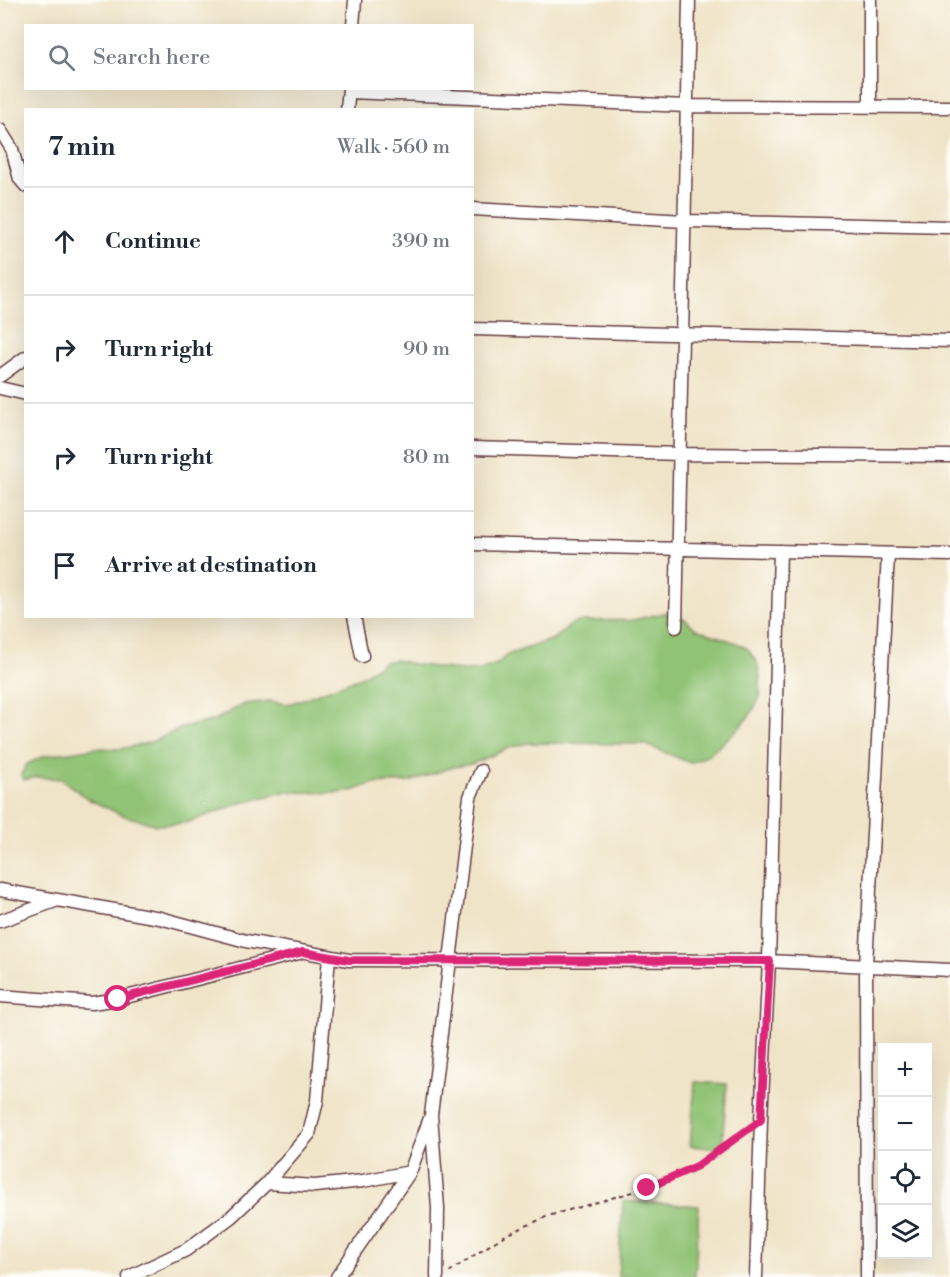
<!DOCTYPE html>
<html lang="en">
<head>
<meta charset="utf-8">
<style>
	body { margin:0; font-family:"Libre Bodoni",serif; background:#f2f2f3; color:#1f2937 }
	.controls { position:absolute; right:18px; bottom:18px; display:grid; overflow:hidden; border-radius:0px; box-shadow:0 6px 24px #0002 }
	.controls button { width:54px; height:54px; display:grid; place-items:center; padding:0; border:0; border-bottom:2px solid #e0e1e3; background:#fff; color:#1f2937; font:30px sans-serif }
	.stop { position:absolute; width:18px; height:18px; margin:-14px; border:4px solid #db2777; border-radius:50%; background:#fff }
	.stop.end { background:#db2777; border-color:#fff; box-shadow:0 2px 6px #0008 }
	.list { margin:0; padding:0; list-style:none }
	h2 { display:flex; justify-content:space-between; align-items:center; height:78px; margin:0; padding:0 24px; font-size:26px }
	h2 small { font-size:20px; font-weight:400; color:#747a83 }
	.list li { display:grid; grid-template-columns:39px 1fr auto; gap:18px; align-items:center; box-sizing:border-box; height:108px; padding:0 24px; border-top:2px solid #e0e1e3 }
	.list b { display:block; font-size:22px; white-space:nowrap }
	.list em { font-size:20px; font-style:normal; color:#747a83 }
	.icon { flex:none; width:33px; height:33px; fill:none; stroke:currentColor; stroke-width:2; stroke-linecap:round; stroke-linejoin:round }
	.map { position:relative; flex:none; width:950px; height:1277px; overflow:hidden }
	.search { position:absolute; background:#fff; box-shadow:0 6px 24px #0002; left:24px; top:24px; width:450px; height:66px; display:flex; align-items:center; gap:15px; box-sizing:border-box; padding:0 21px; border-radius:0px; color:#747a83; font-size:22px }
	.panel { position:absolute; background:#fff; box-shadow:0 6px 24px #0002; left:24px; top:108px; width:450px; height:510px; border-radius:0px }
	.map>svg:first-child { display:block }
</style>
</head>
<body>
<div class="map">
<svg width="950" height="1277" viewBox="0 0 950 1277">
	<rect width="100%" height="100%" fill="#fdfcf7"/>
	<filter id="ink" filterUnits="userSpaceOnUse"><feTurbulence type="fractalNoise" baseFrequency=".0167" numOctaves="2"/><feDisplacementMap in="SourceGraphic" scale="12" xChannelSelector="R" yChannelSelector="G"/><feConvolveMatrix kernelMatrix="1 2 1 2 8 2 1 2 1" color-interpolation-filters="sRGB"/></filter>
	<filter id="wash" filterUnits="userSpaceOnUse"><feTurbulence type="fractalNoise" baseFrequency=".008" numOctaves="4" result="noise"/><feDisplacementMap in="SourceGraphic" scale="24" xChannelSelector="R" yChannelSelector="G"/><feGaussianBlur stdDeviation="1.35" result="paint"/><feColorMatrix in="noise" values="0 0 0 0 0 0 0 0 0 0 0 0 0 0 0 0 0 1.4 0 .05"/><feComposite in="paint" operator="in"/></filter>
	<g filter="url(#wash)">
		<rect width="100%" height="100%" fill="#f0e4c8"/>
		<path fill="#90c374" stroke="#6d7150" stroke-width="1.5" d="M668 612 685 619 696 629 734 642 747 648 757 662 760 677V697L752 712 740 727 709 755 690 763 644 744 528 743 511 747 472 764 453 767 409 782 371 784 355 790 339 793 285 792 241 803 189 822 175 824 156 825 122 815 88 799 61 779 36 777 24 780 21 774 27 764 44 756 95 748 121 749 151 742 182 728 215 720 244 704 270 701 287 704 298 701 361 677 383 662 396 660 413 664 464 671 479 670 497 664 507 655 553 639 572 624 582 621 633 620Z
			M695 1082 727 1084 722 1149 690 1146Z
			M623 1201 699 1206 695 1277H618Z"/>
	</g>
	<g filter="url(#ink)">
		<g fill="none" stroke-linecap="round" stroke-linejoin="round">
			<defs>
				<path id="minor" d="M870 0V106
					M353 26 355 0
					M349 92 687 106 950 107
					M347 110 349 88
					M0 130 12 149 20 179 26 186
					M472 209 685 221 950 227
					M472 329 950 341
					M0 376 26 357
					M0 388 26 394
					M472 448 680 454 950 456
					M472 544 950 555
					M354 616 362 656
					M676 627 689 0
					M0 890 160 918 246 941 349 960 769 961 950 970
					M0 921 55 901
					M0 996 92 1003 118 999 299 953
					M267 1183 315 1186 363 1181 410 1172
					M129 1277 186 1250 231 1217 267 1183 309 1134 317 1101 329 957
					M337 1277 410 1172 430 1118
					M437 1277 438 1208 431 1115 470 797 481 771
					M756 1277 761 1120 769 961 780 551
					M867 1277 866 964 888 554"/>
			</defs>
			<use href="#minor" stroke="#633d43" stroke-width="15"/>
			<path stroke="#633d43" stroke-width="2" stroke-dasharray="4.5 4.5" stroke-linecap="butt" d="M449 1272 502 1237 548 1216 647 1188 697 1166 749 1129"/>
			<use href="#minor" stroke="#fff" stroke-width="12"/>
		</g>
	</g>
	<g fill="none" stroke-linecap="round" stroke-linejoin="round" filter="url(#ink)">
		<path stroke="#db2777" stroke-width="8" d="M118 999 303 952 349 960 770 961 761 1120 697 1166 647 1188"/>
	</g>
</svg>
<div class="controls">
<button>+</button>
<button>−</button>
<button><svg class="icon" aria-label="locate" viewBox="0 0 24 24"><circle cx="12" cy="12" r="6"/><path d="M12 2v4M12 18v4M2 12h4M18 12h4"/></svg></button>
<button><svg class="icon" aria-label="layers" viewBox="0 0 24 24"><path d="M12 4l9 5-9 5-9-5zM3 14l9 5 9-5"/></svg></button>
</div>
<div class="stop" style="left:118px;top:999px"></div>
<div class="stop end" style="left:647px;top:1188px"></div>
<div class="search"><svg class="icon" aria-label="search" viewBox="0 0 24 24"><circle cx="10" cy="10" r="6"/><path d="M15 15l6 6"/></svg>Search here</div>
<section class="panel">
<h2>7 min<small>Walk · 560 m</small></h2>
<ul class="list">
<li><svg class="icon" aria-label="ahead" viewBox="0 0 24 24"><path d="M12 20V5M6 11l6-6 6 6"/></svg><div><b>Continue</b></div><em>390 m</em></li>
<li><svg class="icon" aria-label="right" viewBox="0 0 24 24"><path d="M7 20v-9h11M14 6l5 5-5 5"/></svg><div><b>Turn right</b></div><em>90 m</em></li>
<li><svg class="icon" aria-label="right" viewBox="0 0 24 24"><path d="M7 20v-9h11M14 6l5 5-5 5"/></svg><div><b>Turn right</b></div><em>80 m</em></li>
<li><svg class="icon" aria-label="arrive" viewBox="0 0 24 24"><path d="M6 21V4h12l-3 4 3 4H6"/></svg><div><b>Arrive at destination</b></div></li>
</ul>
</section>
</div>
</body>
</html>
